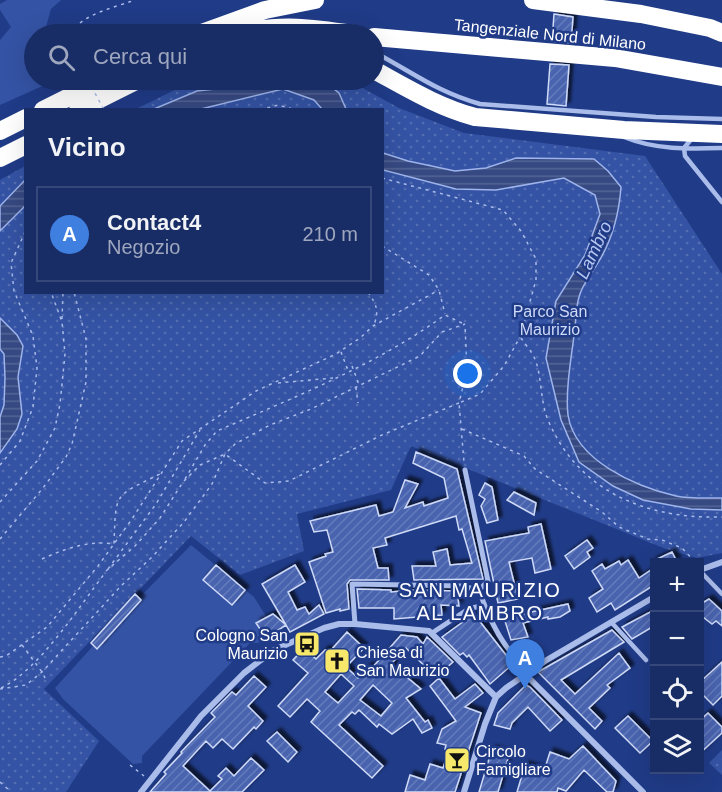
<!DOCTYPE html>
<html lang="it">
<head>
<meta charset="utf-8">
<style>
	body { margin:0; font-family:Helvetica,sans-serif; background:#21346b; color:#f1f3f6 }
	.controls { position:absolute; right:18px; bottom:18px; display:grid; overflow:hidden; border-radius:0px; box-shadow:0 6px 24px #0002 }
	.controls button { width:54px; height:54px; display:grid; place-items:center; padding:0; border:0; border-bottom:2px solid #364879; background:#182c65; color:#f1f3f6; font:30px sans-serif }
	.you { position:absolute; left:468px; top:374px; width:21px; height:21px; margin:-15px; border:4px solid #fff; border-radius:50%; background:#1a73e8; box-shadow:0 0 0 9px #1a73e833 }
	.badge { display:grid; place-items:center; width:39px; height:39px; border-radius:50%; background:#f7e86b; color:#fff; font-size:20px; font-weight:700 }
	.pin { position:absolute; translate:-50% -50px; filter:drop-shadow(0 2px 3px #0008) }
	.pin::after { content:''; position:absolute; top:32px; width:21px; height:18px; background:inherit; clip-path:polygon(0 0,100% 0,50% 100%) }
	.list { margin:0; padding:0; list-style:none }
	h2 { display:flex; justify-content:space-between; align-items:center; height:78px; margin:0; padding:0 24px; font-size:26px }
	h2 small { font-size:20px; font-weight:400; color:#9fa7bf }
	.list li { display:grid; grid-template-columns:39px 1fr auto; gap:18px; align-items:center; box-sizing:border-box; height:96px; margin:0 12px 12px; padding:0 12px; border:2px solid #364879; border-radius:0px }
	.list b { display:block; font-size:22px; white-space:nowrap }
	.list p { margin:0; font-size:20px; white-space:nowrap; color:#9fa7bf }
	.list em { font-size:20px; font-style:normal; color:#9fa7bf }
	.icon { flex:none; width:33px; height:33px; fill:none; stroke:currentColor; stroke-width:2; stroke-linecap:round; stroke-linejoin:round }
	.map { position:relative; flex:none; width:722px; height:792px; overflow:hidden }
	.search { position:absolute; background:#182c65; box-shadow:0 6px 24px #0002; left:24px; top:24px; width:360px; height:66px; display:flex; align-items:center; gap:15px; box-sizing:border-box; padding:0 21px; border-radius:33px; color:#9fa7bf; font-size:22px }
	.panel { position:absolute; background:#182c65; box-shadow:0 6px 24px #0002; left:24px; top:108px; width:360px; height:186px; border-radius:0px }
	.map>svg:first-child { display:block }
</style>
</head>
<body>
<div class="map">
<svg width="722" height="792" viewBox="0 0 722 792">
	<defs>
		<pattern id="park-dots" width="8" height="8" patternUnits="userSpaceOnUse" patternTransform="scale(1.5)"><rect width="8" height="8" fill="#3453a4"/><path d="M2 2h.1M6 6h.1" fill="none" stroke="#526db2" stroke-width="1.8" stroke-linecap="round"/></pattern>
		<pattern id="water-rules" width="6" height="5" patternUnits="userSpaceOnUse" patternTransform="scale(1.5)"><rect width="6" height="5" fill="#364982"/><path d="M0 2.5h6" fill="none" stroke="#546495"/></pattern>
		<pattern id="building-hatch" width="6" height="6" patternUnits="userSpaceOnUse" patternTransform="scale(1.5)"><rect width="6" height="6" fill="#4964af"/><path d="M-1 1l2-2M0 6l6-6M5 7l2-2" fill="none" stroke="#647bbb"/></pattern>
		<filter id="shadow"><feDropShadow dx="4" dy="-4" stdDeviation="1.5" flood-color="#0009"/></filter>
	</defs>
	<rect width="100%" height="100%" fill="#203b87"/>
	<path fill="#3453a4" d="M7 0H61L51 9 44 34H34V80H56L0 105V40L11 27 0 10V4Z
		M191 545 254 597 276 632 258 643H250L142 756V763L133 764 63 699 55 688 93 646 91 643 135 594 139 598Z"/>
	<path fill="url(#park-dots)" d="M195 80H348L399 108 464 133 645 156 722 274V553L697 558 666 549 411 446 391 490 297 514 304 551 240 575 191 536 44 689 99 741 66 792H0V180L25 166 26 292H382V110L136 109Z
		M722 750V775L709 763Z"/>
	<path fill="url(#water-rules)" stroke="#9eb4eb" stroke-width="1.5" d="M247 80H322L339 93 346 109H322L314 100 283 89 201 109H154L197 91 234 87Z
		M383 153 408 161 455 171 486 168 516 158 594 159 608 171 621 187C619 214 613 238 599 261 593 272 582 284 579 297 576 307 576 318 575 328 572 353 565 391 568 415 575 461 637 487 676 496 690 499 708 498 722 498V510L691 509 643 500 613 486 579 462 561 420 546 358 556 301 585 255 600 214 595 195 564 178 496 190 456 189 383 170Z
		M25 180V206L0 231V206Z
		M0 318 17 335 23 346 18 377 22 414 17 429 0 453V417L4 405 5 378 4 354 0 349Z"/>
	<path fill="url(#building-hatch)" stroke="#cfdaf8" stroke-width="1.5" fill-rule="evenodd" filter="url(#shadow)" d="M554 14 573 17 571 43 552 41Z
		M550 64 569 65 566 106 547 104Z
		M416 452 457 469 483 579 414 580 412 566H436L433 552 447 549 450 565 472 563 462 529 459 530 456 516 385 538 387 545 373 548 378 568H388L389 580H350L347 584 349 609 340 611V609L326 613 309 562 326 556 325 554 333 552 327 530 314 532 310 521 376 505 379 516 393 512 405 480 418 484 405 508 423 502 424 506 448 498 444 478 413 463Z
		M485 483 492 487 498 520 487 523 481 506 485 499 479 495Z
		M514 492 536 503 534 515 507 500Z
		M541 524 551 569 535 573 532 558 509 562 518 599 498 603 485 541 529 533 528 527Z
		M587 540 593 548 587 552 590 557 574 569 565 556Z
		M672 552 677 562H651Z
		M628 560 639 578 654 568V585L615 610 611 603 597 612 589 598 603 589 592 571 602 564 605 569 619 561 621 565Z
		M216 565 245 590 232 605 203 580Z
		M295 565 305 582 288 592 297 610 305 607 309 614 319 605 324 614 290 632 286 625 266 638 256 623 273 614 286 625 262 584Z
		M357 589 391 590V592L415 590 457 591 459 606 441 605 442 615 394 619V608H359Z
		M135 594 141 600 97 649 91 643Z
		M709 599 722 611V626L716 621 712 624 699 614V605Z
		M568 604 570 611 560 617 548 619V617L523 623 528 637 511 640 504 618Z
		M654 610V626L632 639 622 627Z
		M474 614 513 664 490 684 469 655 467 657 463 653 460 655 442 637Z
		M612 630 624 642 561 680 575 694 619 653 630 668 607 685 610 688 589 708 602 721 595 729 538 672Z
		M347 632 364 648 346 667 358 678 369 666 372 668 401 635 417 637 423 644 427 637 453 662 436 677 406 648 391 664 421 689 406 698 425 722 428 720 432 728 422 733 413 719 392 734 379 724 377 727 359 710 355 714 352 712 339 725 383 766 372 778 311 722 320 711 307 699 290 717 278 706 308 673 293 660 304 648 316 659 325 650H331ZM341 674 354 686 338 703 325 692ZM373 685 392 703 381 716 360 700Z
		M722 662V696L713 705 699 691V683Z
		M254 676 266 687 248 706 263 721 256 729 254 727 233 749 222 739 213 748 206 741 183 766 210 791 222 779 218 776 226 768 234 776 251 758 264 770 242 792H150L166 774 164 772 182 753 181 752 215 717 211 713 232 692 236 695Z
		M439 678 455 699 475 684 483 693 465 707 481 713 455 792H405L410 775 425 780 430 764 443 768 449 751 445 749 446 745 437 743 442 729 456 721 430 686Z
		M526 685 530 687 562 720 550 731 528 707 512 723 510 729 494 725 498 713Z
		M708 713 722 727V733L699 754V721Z
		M628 716 653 741 640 753 615 728Z
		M277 732 297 752 288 762 267 741Z
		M583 746 616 781 613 792H607L584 770 566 791 558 788 557 792H517L525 765 544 771 550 752 569 759Z
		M492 749 509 755 498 792H479Z"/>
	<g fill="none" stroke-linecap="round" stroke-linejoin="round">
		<path stroke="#aabcea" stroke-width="1.5" stroke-dasharray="3 4.5" stroke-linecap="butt" d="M70 34C82 14 113 8 135 0
			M260 110 278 105 297 110
			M382 178 503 210 521 231 536 259V280L520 337 504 366 480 394 459 403 464 462
			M382 246 429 275 439 290 445 314
			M368 292C377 305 379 311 374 325
			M62 319 63 292
			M521 338C525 344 531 351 534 357 542 373 540 402 548 420 579 493 648 519 722 517
			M341 352 347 368 352 366 358 382 356 388 358 403
			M278 383 333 378
			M462 429 524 456 535 469 602 512 619 527 648 539 662 540 682 548 695 562
			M0 465 20 441 33 407 37 368 33 336 14 291 11 263 26 230
			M185 479 205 445 217 431C295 397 376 365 445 315L464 324
			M0 502 37 461 55 428 60 404 65 354 62 322 51 292
			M0 539 43 488 66 457 72 444 86 382V339L74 292
			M42 559C64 549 89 540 114 544 116 492 113 497 160 474
			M108 569 156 504 200 430
			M106 571 135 546 160 518 183 482 200 465 225 454 265 483 289 481 382 435 459 403 467 370 465 325
			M22 645 42 672 47 682
			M0 657 6 656 47 627 98 566 132 519 182 441 256 391 336 354 360 338 373 326 439 290
			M1 688C40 669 78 608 105 573
			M0 689 26 685 42 672 121 586 152 557 184 522 212 484 225 454 235 444 270 425 311 409 420 356 442 332 465 324
			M130 765 144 776
			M0 782 11 792"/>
		<path stroke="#aabcea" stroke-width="4.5" d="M374 52C412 72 437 92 480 104L656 117 722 119
			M624 137C656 150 688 149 722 148
			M693 137 684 148 685 156 722 202
			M700 571 722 594
			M612 623 646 660"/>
		<path stroke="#aabcea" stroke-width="5" d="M465 470 488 581 479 590C489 619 504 653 531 671
			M355 624 352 584 461 586 479 590
			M432 633 470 608 484 606"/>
		<path stroke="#aabcea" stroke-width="6" d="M700 570 722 562
			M525 674 643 792
			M141 792 201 716 244 673 274 650 324 628 339 624H355L429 631 496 697
			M464 792 485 724 496 697 506 688 545 661 654 597"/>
		<path stroke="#fff" stroke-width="18" d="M533 0 641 14 710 28 722 33
			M199 34 265 10 315 0
			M240 34C278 23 314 28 353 34
			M374 37 615 58 722 77
			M374 70C407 88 438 107 475 117L624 130 722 134
			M43 110 103 80
			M78 110 138 80
			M0 131 26 118
			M0 158 26 145"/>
		<path stroke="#aabcea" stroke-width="1.5" stroke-dasharray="3 4.5" stroke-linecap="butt" d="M88 80 104 110"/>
	</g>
	<defs>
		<symbol id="bus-square" viewBox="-11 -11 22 22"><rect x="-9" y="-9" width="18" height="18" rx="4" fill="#f7e86b" stroke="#203b87"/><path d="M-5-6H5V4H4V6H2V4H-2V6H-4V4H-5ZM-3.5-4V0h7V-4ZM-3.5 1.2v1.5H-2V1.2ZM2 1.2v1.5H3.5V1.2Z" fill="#111"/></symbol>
		<symbol id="church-square" viewBox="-11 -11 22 22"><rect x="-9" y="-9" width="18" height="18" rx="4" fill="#f7e86b" stroke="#203b87"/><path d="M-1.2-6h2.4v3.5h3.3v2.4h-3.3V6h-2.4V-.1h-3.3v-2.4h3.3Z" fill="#111"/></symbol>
		<symbol id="bar-square" viewBox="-11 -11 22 22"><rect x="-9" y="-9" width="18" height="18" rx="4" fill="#f7e86b" stroke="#203b87"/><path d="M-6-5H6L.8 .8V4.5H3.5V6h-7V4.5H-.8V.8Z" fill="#111"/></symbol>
	</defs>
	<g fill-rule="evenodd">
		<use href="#bus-square" x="292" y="629" width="30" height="30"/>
		<use href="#church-square" x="322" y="646" width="30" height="30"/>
		<use href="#bar-square" x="442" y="745" width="30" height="30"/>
	</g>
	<g text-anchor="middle" stroke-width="5" stroke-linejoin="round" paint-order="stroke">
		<g font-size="16" fill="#fff" stroke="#203b87">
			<text transform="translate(550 34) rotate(6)" y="6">Tangenziale Nord di Milano</text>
		</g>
		<g font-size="16" fill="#cfdaf8" stroke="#203b87">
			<text x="550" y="317">Parco San<tspan x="550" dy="18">Maurizio</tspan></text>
		</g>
		<g font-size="16" fill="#fff" stroke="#203b87" text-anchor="start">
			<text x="288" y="641" text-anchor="end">Cologno San<tspan x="288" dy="18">Maurizio</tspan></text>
			<text x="356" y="658">Chiesa di<tspan x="356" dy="18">San Maurizio</tspan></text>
			<text x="476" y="757">Circolo<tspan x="476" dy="18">Famigliare</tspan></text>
		</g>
		<g font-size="18" font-style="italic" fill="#b6c6f1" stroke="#203b87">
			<text transform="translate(594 250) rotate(-65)" y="6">Lambro</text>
		</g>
		<g font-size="20" letter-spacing="1.5" fill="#fff" stroke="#203b87">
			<text x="480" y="597">SAN MAURIZIO<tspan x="480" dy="23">AL LAMBRO</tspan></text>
		</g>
	</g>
</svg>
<div class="controls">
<button>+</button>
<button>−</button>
<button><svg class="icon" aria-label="locate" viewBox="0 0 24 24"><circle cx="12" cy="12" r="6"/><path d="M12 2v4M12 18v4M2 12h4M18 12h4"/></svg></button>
<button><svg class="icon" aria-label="layers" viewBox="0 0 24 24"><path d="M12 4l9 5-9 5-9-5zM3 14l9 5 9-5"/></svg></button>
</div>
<div class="you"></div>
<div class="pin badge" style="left:525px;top:689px;background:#3f7fe0">A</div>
<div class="search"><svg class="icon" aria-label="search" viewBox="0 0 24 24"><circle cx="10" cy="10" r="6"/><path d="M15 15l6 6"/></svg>Cerca qui</div>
<section class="panel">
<h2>Vicino<small></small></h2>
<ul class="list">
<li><span class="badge" style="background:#3f7fe0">A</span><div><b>Contact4</b><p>Negozio</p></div><em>210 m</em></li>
</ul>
</section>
</div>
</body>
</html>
